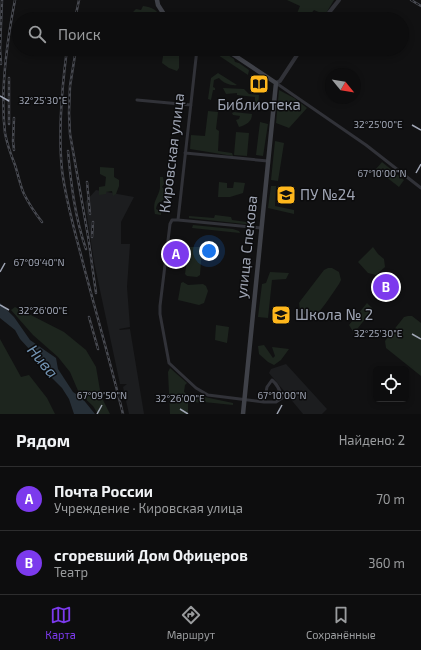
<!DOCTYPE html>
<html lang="ru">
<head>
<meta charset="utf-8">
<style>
	body { margin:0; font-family:"Exo 2",sans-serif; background:#1b1b1c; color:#f1f3f6 }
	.controls { position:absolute; right:12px; bottom:12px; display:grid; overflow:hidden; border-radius:6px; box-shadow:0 2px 6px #0003 }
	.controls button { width:36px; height:36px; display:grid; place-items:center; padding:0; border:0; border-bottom:1px solid #2d2d2e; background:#0d0d0e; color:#f1f3f6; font:20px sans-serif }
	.compass { position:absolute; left:325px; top:68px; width:36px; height:36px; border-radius:50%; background:#0d0d0e; box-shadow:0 2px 6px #0003; rotate:120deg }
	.you { position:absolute; left:209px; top:251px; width:14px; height:14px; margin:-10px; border:3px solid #fff; border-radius:50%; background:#1a73e8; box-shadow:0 0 0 6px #1a73e833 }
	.badge { display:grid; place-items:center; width:26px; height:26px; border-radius:50%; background:#7c3aed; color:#fff; font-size:13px; font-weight:700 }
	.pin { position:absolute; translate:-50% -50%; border:2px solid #fff; box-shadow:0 1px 4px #0006 }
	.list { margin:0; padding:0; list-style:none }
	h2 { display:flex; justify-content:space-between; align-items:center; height:52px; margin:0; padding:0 16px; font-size:17px }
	h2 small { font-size:13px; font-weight:400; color:#9a9c9e }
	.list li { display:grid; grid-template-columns:26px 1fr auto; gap:12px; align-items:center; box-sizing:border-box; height:64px; padding:0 16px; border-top:1px solid #2d2d2e }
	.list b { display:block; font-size:15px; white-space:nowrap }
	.list p { margin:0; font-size:13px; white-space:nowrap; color:#9a9c9e }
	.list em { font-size:13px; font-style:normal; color:#9a9c9e }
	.icon { flex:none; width:22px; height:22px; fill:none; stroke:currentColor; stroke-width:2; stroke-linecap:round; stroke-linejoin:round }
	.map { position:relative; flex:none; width:421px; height:414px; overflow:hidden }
	.search { position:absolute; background:#0d0d0e; box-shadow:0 2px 6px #0003; left:12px; right:12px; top:12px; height:44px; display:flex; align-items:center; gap:10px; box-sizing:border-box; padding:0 14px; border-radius:22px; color:#9a9c9e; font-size:15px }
	.sheet { height:180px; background:#0d0d0e }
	nav { display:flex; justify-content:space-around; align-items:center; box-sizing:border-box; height:56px; border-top:1px solid #2d2d2e; background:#0d0d0e; font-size:11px; color:#9a9c9e }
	nav a { display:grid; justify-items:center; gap:2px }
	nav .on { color:#7c3aed }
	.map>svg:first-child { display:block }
</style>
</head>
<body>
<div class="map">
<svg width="421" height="414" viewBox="0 0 421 414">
	<rect width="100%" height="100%" fill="#111112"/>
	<path fill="#1c1d1f" d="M96 190 134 197 121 222V244H130L127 287 130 327 119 329 120 330 130 329 144 414H129L123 387 127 384H120L94 262 85 202Z
		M286 364 327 409 322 414H303L269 373 271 369Z"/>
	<path fill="#1d251e" d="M287 0H334L325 15 314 10 310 15 314 19H301L296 16 300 6Z
		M143 6C152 7 158 10 161 19H142V18L140 16 136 17 133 12 136 9 141 10Z
		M219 49 234 59 235 62 239 63 249 70 248 75 215 53Z
		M166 55 179 56V68L177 71 169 68 162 63 163 56Z
		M218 73 237 85C231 86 223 83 219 78L214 80 213 87 215 88V90H213L211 100 208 99 211 78Z
		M223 88 244 89 249 94 259 95 258 108H255V97L237 95V93L226 94Z
		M279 90 294 98 307 108 289 128 276 123Z
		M208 111 218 112 216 129 219 131 218 151 232 153 233 156 190 149 191 135 205 136Z
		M234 112 252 114C252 122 246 125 239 127L236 120 239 119 240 116 233 115 232 113Z
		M260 122 268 124 263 156 256 155Z
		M236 132 249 133 247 156 234 155Z
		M275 141 284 143 278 181 271 180Z
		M382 162 404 180 399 187 376 169Z
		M100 167 114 168V177L119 180V186L116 194 113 196 112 191 106 192V194L99 195V187L105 186 106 177 100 174Z
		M160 177H163L164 184 162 187 165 190V196L163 201C158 202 157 204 156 209L161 212V215L155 214C152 200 158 199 160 188 160 184 160 180 160 177Z
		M219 182 227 183V188H233L234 182 245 183 243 193 230 197H218Z
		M271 186H276L275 206 294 210V214L268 208Z
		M215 215 231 217 232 220 254 223V225L189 218V216L214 218Z
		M193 225 233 229 239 231 240 233 192 228Z
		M189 247H200L202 249 200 275 197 277 187 276 185 274Z
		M373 247 378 254 384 259 385 267 376 275 368 273 358 262Z
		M328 268H332L339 272 341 280 339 284C334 291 321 312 315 315 309 318 304 314 300 310L299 303 301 300 324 270Z
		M270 272 289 273 286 279 272 280 268 318 258 317 262 284 266 283Z
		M183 282 188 285 203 284 206 286 208 291 204 303 199 305 178 300 181 283Z
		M367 303 373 309 354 333 349 325Z
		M15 307 64 332 86 350 96 367 101 396 110 414H98L93 406 79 393 70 372 58 357 33 335 11 310Z
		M408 316H412L421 323V376L386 348 385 341 404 317Z
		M216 325 229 327 227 343 215 340Z
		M0 339 21 377 29 375 47 398 55 414H0Z
		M264 345 273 358 275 356 272 347 289 349 281 360 274 365 268 362 259 354 258 346Z
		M170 368 187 383 185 385 184 392 188 395V414H170L168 372Z
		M195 395 233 403V405L204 402 202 403 194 402Z"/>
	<path fill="#262f37" d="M0 303 14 317 30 340 56 358 58 369 73 392 82 398 95 414H74L69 399 62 388 42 368 31 351 20 339 15 330 0 318Z"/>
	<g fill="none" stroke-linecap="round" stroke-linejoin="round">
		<path stroke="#313238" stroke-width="3" d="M197 49 178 220H172L170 224 160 306V314L169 363 196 388 208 395 264 402 267 387 272 380C278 385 280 390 282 398L276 402H264
			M276 83 366 145 421 188
			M137 100 191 105
			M185 153 268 161
			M178 220 261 228"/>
		<path stroke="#313238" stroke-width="4" d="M324 19 339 0
			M276 83 280 81 301 49"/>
		<path stroke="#3f4148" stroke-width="4.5" d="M157 0 158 5 167 19
			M225 49 276 83 243 414"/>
		<defs>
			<path id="rail" d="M15 0C7 41 0 92 5 133 7 144 11 155 15 165 18 174 20 185 24 194 29 204 35 213 42 222
				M411 0 421 6
				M75 19 79 0
				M67 49C62 87 58 131 62 170 66 203 76 235 84 267 97 316 111 365 123 414
				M76 49 70 86 69 113 70 134 88 236 96 293
				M1 64 0 49 2 0
				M9 78V124
				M14 118 13 141 14 150
				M68 151C71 184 75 218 86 249
				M87 182 90 214
				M92 237 93 222
				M89 317 98 349"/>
		</defs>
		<use href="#rail" stroke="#484a51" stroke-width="2.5"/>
		<use href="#rail" stroke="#0c0c0d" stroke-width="1" stroke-dasharray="3" stroke-linecap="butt"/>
	</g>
	<path fill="none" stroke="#a0a6b5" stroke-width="1.5" d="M0 96 9 101M412 125 421 130M416 173 421 164M0 272 5 263M0 305 9 310M412 334 421 339M180 409 188 414M97 414 102 405M277 414 282 405"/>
	<defs>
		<symbol id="library-square" viewBox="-11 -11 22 22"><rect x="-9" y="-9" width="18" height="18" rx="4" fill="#ffb71c" stroke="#0c0c0d"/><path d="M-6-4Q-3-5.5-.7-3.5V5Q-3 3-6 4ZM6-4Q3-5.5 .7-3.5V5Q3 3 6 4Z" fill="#111"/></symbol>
		<symbol id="university-square" viewBox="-11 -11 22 22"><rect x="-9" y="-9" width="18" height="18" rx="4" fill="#ffb71c" stroke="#0c0c0d"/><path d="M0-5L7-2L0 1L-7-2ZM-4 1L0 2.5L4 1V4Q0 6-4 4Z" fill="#111"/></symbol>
		<symbol id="school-square" viewBox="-11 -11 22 22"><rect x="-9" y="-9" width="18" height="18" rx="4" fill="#ffb71c" stroke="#0c0c0d"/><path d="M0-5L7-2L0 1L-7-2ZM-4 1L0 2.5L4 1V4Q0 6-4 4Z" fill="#111"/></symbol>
	</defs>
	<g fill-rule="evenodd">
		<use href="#library-square" x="248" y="73" width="22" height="22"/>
		<use href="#university-square" x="275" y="184" width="22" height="22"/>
		<use href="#school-square" x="270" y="304" width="22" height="22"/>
	</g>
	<g text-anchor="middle" stroke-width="3" stroke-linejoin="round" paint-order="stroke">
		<g font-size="15" fill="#a0a6b5" stroke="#0c0c0d" text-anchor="start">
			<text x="259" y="110" text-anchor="middle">Библиотека</text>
			<text x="300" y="200">ПУ №24</text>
			<text x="295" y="320">Школа № 2</text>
		</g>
		<g font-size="15" fill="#a0a6b5" stroke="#0c0c0d">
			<text transform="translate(172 153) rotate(-83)" y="5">Кировская улица</text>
			<text transform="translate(247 247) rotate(-84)" y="5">улица Спекова</text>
		</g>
		<g font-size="16" font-style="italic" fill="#7394b4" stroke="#0c0c0d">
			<text transform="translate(43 361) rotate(50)" y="6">Нива</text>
		</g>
	</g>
	<g font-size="10" text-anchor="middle" fill="#a0a6b5" stroke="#0c0c0d" stroke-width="3" stroke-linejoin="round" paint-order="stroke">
		<text x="43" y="104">32°25'30"E</text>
		<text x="378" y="128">32°25'00"E</text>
		<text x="382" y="177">67°10'00"N</text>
		<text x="39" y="266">67°09'40"N</text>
		<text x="43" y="314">32°26'00"E</text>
		<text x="378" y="337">32°25'30"E</text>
		<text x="102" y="399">67°09'50"N</text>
		<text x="282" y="399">67°10'00"N</text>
		<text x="180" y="402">32°26'00"E</text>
	</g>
</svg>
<div class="controls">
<button><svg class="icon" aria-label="locate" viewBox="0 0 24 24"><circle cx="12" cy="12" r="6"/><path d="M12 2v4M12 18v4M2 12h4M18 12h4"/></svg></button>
</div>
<svg class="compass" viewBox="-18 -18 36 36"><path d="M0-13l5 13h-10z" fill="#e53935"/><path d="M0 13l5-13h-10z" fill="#9a9c9e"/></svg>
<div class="you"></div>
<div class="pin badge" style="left:176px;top:254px">A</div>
<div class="pin badge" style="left:386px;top:287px">B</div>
<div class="search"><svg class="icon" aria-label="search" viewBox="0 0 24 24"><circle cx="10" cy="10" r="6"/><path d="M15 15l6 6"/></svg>Поиск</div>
</div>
<section class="sheet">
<h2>Рядом<small>Найдено: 2</small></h2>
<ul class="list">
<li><span class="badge">A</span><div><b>Почта России</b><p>Учреждение · Кировская улица</p></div><em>70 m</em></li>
<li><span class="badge">B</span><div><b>сгоревший Дом Офицеров</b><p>Театр</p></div><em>360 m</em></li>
</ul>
</section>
<nav>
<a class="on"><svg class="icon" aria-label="map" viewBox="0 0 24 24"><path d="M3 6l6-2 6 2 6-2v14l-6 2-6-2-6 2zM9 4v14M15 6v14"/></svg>Карта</a>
<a><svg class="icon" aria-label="directions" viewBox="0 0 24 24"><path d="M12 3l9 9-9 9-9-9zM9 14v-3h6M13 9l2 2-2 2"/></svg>Маршрут</a>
<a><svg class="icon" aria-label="saved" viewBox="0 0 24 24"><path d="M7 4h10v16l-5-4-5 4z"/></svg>Сохранённые</a>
</nav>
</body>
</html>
